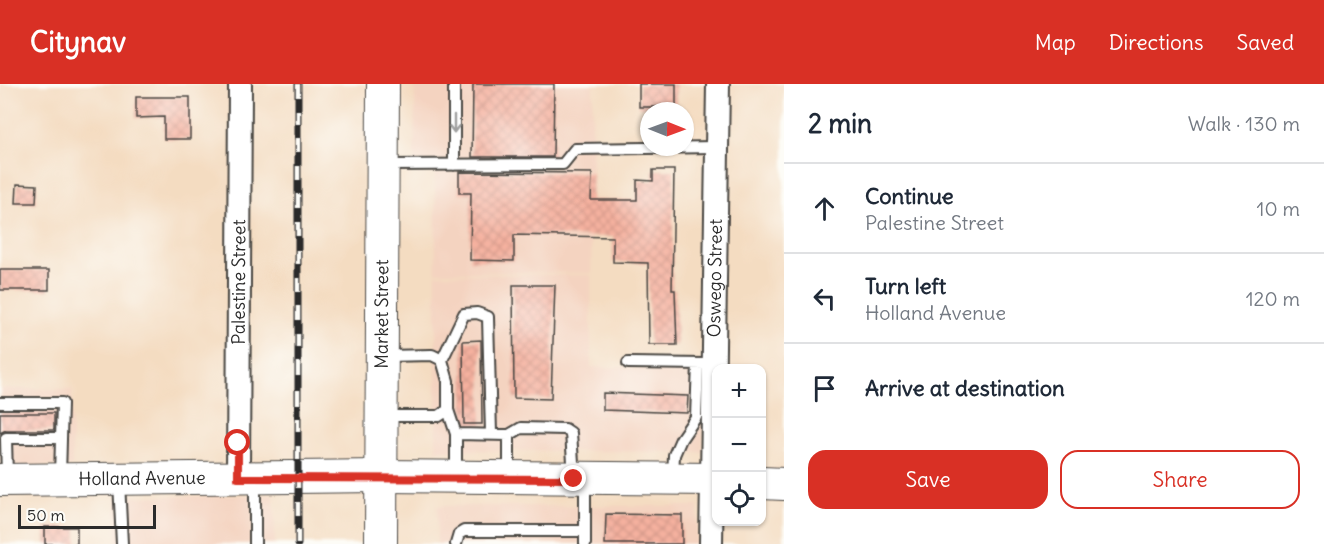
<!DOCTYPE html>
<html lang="en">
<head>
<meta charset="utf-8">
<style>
	body { margin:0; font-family:Delius,sans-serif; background:#f6f6f7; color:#1f2937 }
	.controls { position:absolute; right:18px; bottom:18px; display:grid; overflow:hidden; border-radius:12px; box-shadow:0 2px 4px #0004 }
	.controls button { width:54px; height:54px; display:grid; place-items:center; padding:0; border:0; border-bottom:2px solid #e0e1e3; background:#fff; color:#1f2937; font:30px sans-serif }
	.compass { position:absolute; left:640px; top:18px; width:54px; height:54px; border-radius:50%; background:#fff; box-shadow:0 2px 4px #0004; rotate:91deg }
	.scale { position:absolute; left:18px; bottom:15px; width:138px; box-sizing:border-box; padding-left:6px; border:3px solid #2b2b2b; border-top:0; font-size:16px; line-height:21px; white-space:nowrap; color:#2b2b2b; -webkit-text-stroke:4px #fdfcf7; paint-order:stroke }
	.stop { position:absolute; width:18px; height:18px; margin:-14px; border:4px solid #d93025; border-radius:50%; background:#fff }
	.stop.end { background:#d93025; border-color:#fff; box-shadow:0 2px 6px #0008 }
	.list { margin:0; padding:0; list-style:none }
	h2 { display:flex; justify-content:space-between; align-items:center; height:78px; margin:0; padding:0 24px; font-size:26px }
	h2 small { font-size:20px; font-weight:400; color:#747a83 }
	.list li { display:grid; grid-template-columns:39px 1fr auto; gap:18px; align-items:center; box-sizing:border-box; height:90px; padding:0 24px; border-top:2px solid #e0e1e3 }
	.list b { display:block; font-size:22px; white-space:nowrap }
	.list p { margin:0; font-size:20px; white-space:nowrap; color:#747a83 }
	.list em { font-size:20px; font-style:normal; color:#747a83 }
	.actions { display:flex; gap:12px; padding:18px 24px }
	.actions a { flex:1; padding:14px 0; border:2px solid #d93025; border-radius:18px; text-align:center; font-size:21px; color:#d93025 }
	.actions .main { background:#d93025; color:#fff }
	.icon { flex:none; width:33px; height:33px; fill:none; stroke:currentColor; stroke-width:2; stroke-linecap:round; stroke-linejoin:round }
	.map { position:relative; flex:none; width:784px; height:460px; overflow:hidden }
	header { display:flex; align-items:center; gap:36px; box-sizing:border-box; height:84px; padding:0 30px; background:#d93025; color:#fff }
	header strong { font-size:28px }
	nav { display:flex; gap:33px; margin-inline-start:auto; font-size:21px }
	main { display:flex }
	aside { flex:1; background:#fff }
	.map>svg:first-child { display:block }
</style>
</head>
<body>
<header>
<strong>Citynav</strong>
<nav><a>Map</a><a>Directions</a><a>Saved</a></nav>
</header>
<main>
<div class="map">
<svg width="784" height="460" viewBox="0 0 784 460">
	<defs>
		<pattern id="building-cross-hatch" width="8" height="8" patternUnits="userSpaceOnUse" patternTransform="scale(1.5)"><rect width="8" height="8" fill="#f5b19f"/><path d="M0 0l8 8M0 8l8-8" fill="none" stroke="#d29889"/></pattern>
	</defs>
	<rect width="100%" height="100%" fill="#fdfcf7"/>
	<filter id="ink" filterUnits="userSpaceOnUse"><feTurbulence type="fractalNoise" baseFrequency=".0167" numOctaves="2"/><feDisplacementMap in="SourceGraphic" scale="12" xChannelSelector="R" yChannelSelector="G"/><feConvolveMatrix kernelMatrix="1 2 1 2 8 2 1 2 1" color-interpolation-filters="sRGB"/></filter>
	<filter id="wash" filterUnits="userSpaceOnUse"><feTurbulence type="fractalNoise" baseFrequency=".008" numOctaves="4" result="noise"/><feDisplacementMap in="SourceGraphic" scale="24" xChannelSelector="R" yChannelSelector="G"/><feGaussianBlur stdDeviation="1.35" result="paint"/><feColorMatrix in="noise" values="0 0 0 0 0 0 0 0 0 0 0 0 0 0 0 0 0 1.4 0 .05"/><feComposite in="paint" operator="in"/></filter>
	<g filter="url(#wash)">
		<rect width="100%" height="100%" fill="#f4dcc1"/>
		<path fill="#f4d3c0" d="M415 0H593L591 189 436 188 435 79 414 78Z
			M436 190 591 191V283L705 285 703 368 436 366Z
			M0 305H72V382H0Z
			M274 411 275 460H117L116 413Z
			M437 422H698L697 460H437Z"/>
		<g id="blocks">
			<path fill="url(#building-cross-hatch)" d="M473 0H554L553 73H472Z
				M639 0H676V23H639Z
				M136 13H190V55H164V33L136 34Z
				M653 86H674L672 206H675L677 261H649L648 179 613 178V153L514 151V177L470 176 471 109H459V88L592 89 591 116H637V96L653 97Z
				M17 100 37 101 36 119H16Z
				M0 186H49V206H0Z
				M513 201H555L551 315 514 314Z
				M481 256 482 340H464L463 257Z
				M603 309 688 312 687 329 603 326Z
				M0 329H54V346H6L0 349Z
				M606 430 682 431V460H605Z
				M45 443H77V460H45Z"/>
		</g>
	</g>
	<g filter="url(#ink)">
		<use href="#blocks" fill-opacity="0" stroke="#494642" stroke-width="1.5"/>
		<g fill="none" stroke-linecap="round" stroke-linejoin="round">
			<defs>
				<path id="service" d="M454 0V81
					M386 81 563 80 575 65 717 63
					M442 276 464 230 477 229 488 233 491 350
					M628 279 705 280
					M0 319H62L60 392
					M448 326 456 350
					M385 332H439L448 326V297L442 276 432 271 386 272
					M509 351V389
					M456 391V350L509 351 521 344 565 345 571 349 574 393
					M673 391 674 371 681 355 696 333 698 280
					M7 393 6 354H61
					M119 397 122 460
					M255 397V460
					M585 447V460
					M456 460 459 450 464 447H585V395"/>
				<g id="minor">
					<path id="s1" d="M238 394 240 0"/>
					<path id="s2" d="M711 460 718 0"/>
				</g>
				<g id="secondary">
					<path id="s3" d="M0 396 382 392 716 395"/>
					<path d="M762 399 784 400"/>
					<path id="s4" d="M381 460 383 0"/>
				</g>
			</defs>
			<use href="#service" stroke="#494642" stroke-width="14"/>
			<use href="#minor" stroke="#494642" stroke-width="26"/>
			<use href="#secondary" stroke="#494642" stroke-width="34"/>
			<use href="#service" stroke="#fff" stroke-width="10"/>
			<use href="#minor" stroke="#fff" stroke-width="22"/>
			<use href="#secondary" stroke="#fff" stroke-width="32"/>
			<defs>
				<path id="rail" d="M298 460V0"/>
			</defs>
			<use href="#rail" stroke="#2b2b2b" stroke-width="7"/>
			<use href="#rail" stroke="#fdfcf7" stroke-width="4.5" stroke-dasharray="14" stroke-linecap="butt"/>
		</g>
		<defs><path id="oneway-shaft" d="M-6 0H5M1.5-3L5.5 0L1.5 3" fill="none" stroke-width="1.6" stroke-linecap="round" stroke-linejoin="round" transform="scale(1.5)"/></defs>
		<use stroke="#a0a0a0" href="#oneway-shaft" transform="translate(454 40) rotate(90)"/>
	</g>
	<g fill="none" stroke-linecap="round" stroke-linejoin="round" filter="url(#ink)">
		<path stroke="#d93025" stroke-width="8" d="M238 359V394L574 395"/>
	</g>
	<g text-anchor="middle" stroke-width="6" stroke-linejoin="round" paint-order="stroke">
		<g font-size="18" fill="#2b2b2b" stroke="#fdfcf7">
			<text dy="6" stroke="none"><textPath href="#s2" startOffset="266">Oswego Street</textPath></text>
			<text dy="6" stroke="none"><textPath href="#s1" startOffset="196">Palestine Street</textPath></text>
			<text dy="6" stroke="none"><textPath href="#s4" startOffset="230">Market Street</textPath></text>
			<text dy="6" stroke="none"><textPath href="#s3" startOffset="142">Holland Avenue</textPath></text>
		</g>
	</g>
</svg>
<div class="controls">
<button>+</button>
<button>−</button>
<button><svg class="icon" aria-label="locate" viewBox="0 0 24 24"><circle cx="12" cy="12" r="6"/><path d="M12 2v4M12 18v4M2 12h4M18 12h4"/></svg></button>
</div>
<svg class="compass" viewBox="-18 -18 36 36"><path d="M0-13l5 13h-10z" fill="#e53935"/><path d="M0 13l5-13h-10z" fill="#747a83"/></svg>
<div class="scale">50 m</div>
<div class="stop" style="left:238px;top:359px"></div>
<div class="stop end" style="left:574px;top:395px"></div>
</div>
<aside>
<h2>2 min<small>Walk · 130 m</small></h2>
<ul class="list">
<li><svg class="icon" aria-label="ahead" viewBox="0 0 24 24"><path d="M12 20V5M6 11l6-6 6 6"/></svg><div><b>Continue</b><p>Palestine Street</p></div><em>10 m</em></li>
<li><svg class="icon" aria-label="left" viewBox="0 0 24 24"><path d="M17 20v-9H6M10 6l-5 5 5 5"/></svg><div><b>Turn left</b><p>Holland Avenue</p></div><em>120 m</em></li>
<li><svg class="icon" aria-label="arrive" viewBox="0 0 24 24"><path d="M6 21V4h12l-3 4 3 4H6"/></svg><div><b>Arrive at destination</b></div></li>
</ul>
<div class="actions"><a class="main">Save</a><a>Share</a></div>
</aside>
</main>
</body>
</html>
